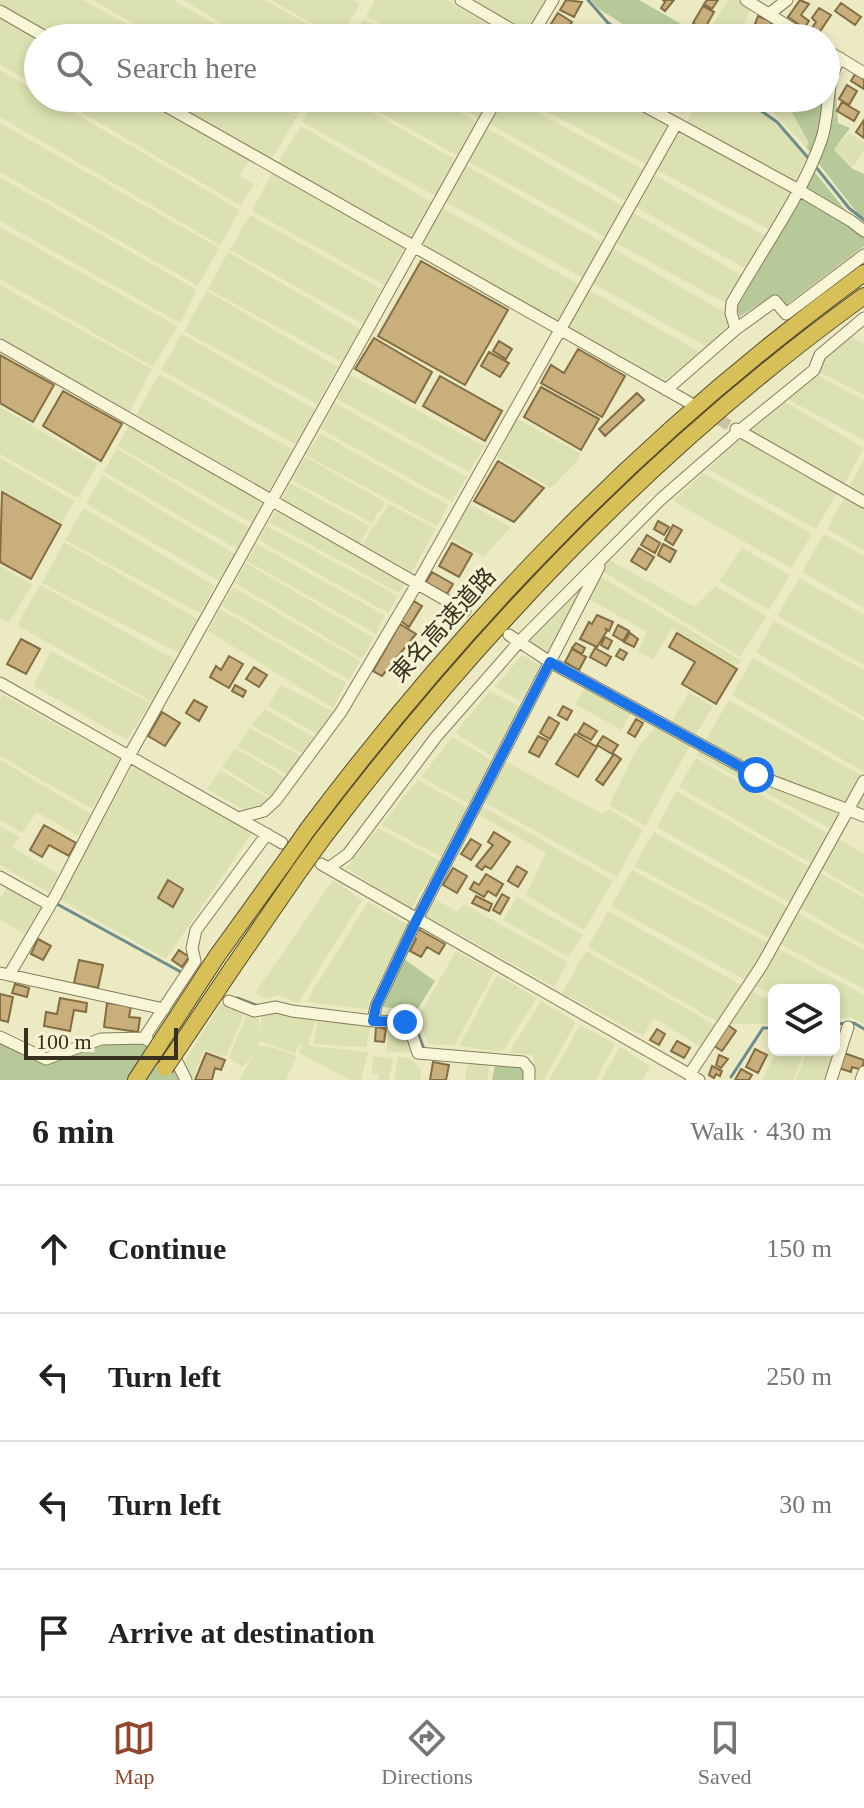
<!DOCTYPE html>
<html lang="en">
<head>
<meta charset="utf-8">
<style>
	body { margin:0; font-family:"Times New Roman","Noto Sans JP",serif; background:#f6f6f6; color:#222 }
	.controls { position:absolute; right:24px; bottom:24px; display:grid; overflow:hidden; border-radius:12px; box-shadow:0 4px 12px #0003 }
	.controls button { width:72px; height:72px; display:grid; place-items:center; padding:0; border:0; border-bottom:2px solid #e0e0e0; background:#fff; color:#222; font:40px sans-serif }
	.scale { position:absolute; left:24px; bottom:20px; width:154px; box-sizing:border-box; padding-left:8px; border:4px solid #36301e; border-top:0; font-size:22px; line-height:28px; white-space:nowrap; color:#36301e; -webkit-text-stroke:6px #f4f3d3; paint-order:stroke }
	.stop { position:absolute; width:24px; height:24px; margin:-18px; border:6px solid #1a73e8; border-radius:50%; background:#fff }
	.stop.end { background:#1a73e8; border-color:#fff; box-shadow:0 2px 8px #0008 }
	.list { margin:0; padding:0; list-style:none }
	h2 { display:flex; justify-content:space-between; align-items:center; height:104px; margin:0; padding:0 32px; font-size:34px }
	h2 small { font-size:26px; font-weight:400; color:#767676 }
	.list li { display:grid; grid-template-columns:52px 1fr auto; gap:24px; align-items:center; box-sizing:border-box; height:128px; padding:0 32px; border-top:2px solid #e0e0e0 }
	.list b { display:block; font-size:30px; white-space:nowrap }
	.list em { font-size:26px; font-style:normal; color:#767676 }
	.icon { flex:none; width:44px; height:44px; fill:none; stroke:currentColor; stroke-width:2; stroke-linecap:round; stroke-linejoin:round }
	.map { position:relative; flex:none; width:864px; height:1080px; overflow:hidden }
	.search { position:absolute; background:#fff; box-shadow:0 4px 12px #0003; left:24px; right:24px; top:24px; height:88px; display:flex; align-items:center; gap:20px; box-sizing:border-box; padding:0 28px; border-radius:44px; color:#767676; font-size:30px }
	.sheet { height:616px; background:#fff }
	nav { display:flex; justify-content:space-around; align-items:center; box-sizing:border-box; height:112px; border-top:2px solid #e0e0e0; background:#fff; font-size:22px; color:#767676 }
	nav a { display:grid; justify-items:center; gap:4px }
	nav .on { color:#91472e }
	.map>svg:first-child { display:block }
</style>
</head>
<body>
<div class="map">
<svg width="864" height="1080" viewBox="0 0 864 1080">
	<rect width="100%" height="100%" fill="#eceac3"/>
	<path fill="#dce1b1" d="M0 0H83L152 38H58L0 4Z
		M92 0H173L240 38H159Z
		M183 0H265L332 38H247Z
		M271 0H353L360 4 340 38H337Z
		M375 0H447L513 38H407L366 16Z
		M469 0H551L530 35Z
		M728 0H738L752 8 735 38H715L707 33Z
		M0 12 38 38V87L0 64Z
		M364 19 400 38H351Z
		M0 70 38 92V98H49L240 210 220 245 0 117Z
		M57 98H146L250 159 240 176 254 184 241 206Z
		M161 98H262L297 117 270 162Z
		M266 98H307L297 115Z
		M317 98H347L728 314 731 325 707 347 302 122Z
		M353 98H435L743 276 727 304Z
		M444 98H511L770 238 748 270Z
		M521 98H622L795 194 770 230Z
		M701 98H741L758 108 802 148 805 160 792 187 686 123Z
		M755 98H793L790 109 809 143 806 147 764 103Z
		M0 123 219 248 198 286 0 172Z
		M301 126 430 201 700 352 665 380 277 165Z
		M849 133 864 142V151L853 166 834 150Z
		M273 171 404 248 384 285 252 211Z
		M0 177 197 290 180 323 0 221Z
		M250 215 381 289 363 324 230 250Z
		M0 227 177 326 153 367 0 279Z
		M228 252 360 329 341 362 208 289Z
		M0 285 152 369 129 413 0 337Z
		M207 291 338 367 317 404 184 331Z
		M182 334 316 410 295 444 161 370Z
		M849 335 864 344V395L817 371 821 355Z
		M159 374 293 450 268 492 136 415Z
		M815 374 864 400V440L787 399Z
		M351 375 484 446 469 472 337 399Z
		M785 402 864 448 844 484 750 431Z
		M335 403 467 477 452 502 321 429Z
		M0 407 98 464 78 498 0 454Z
		M517 419 580 453 577 461 551 488 497 457Z
		M129 426 263 502 252 523 117 446Z
		M320 433 448 505 437 526 306 455Z
		M742 438 837 493 816 529 708 469Z
		M116 448 249 528 237 549 104 472Z
		M305 457 385 502 372 523 292 480Z
		M0 458 75 501 62 523 0 490Z
		M864 459V496L849 487Z
		M703 473 812 534 791 568 673 501Z
		M102 475 235 554 219 581 86 504Z
		M290 483 370 526 359 544 281 501Z
		M845 497 864 508V551L827 529Z
		M389 504 436 529 412 572 362 545Z
		M469 504 511 527 484 557 450 538Z
		M84 508 215 586 200 613 65 540Z
		M278 509 406 582 399 593 269 522Z
		M267 526 398 596 388 613 259 540Z
		M824 534 864 556V608L802 572Z
		M64 542 198 619 179 653 42 583Z
		M257 544 384 615 376 634 247 561Z
		M742 548 790 575 769 610 719 581Z
		M609 560 695 607 715 586 767 616 740 657 598 568Z
		M246 563 374 638 362 659 235 583Z
		M0 566 32 584 9 623 0 618Z
		M599 576 742 661 734 667 672 628 653 660 638 651 647 632 584 596Z
		M589 577 547 655 524 641Z
		M799 578 864 615V665L777 616Z
		M40 585 176 660 152 702 17 625Z
		M233 587 360 661 349 680 222 606Z
		M220 609 346 683 333 708 208 631Z
		M774 621 864 670V717L756 652Z
		M51 651 150 703 127 740 34 686Z
		M522 655 541 665 520 701 495 687Z
		M753 658 864 721V772L732 695Z
		M281 685 334 712 317 734 268 706Z
		M585 686 631 713 621 730 575 704Z
		M490 691 520 707 493 757 455 733Z
		M689 693 713 706 696 734 672 721Z
		M3 695 121 760 92 809 0 756V700Z
		M729 700 864 777V811L857 807 833 830 697 755Z
		M265 709 314 737 304 754 251 725Z
		M656 726 691 744 645 826 609 805 637 748Z
		M250 728 301 756 289 775 237 746Z
		M452 737 493 761 469 804 421 777Z
		M235 748 286 778 272 798 222 767Z
		M696 758 864 854V894L679 787Z
		M0 760 91 814 78 836 37 812 22 833 0 820Z
		M505 761 602 814 609 809 643 830 617 877 484 802Z
		M134 764 252 833 166 959 59 899Z
		M220 770 271 800 266 809 248 812 207 789Z
		M418 780 469 809 442 857 381 825Z
		M676 791 864 898V945L657 827Z
		M477 803 613 881 584 930 526 895 546 853 476 813Z
		M0 826 20 837 12 847 59 874 49 893 0 865Z
		M378 828 440 861 411 909 346 868Z
		M654 832 864 950V989L634 866Z
		M632 870 864 995V1024L850 1017 834 1019V990H774V996L611 906Z
		M333 880 362 900 298 1003 279 995 265 999 255 993Z
		M7 888 42 909 24 934 0 920V899Z
		M517 897 583 935 568 957 503 920Z
		M433 898 457 912 464 904 568 962 554 987 426 916Z
		M368 902 408 925 366 1009 306 1002Z
		M608 911 774 1003V1024H721L588 947Z
		M456 951 494 972 455 1045 428 1044 418 1018Z
		M586 951 720 1028 701 1047 654 1018 643 1036 562 993Z
		M497 975 537 998 502 1052 459 1046Z
		M541 1001 576 1022 544 1080H537L533 1055 509 1053Z
		M221 1004 245 1012 226 1057 204 1050 192 1080 181 1066Z
		M277 1010 316 1018 308 1046 368 1052 361 1080H350L299 1053 302 1044 298 1045 295 1053 259 1041 258 1046 271 1047 297 1056 286 1080H239L256 1051 243 1067 229 1058 247 1014 259 1018V1037L262 1013Z
		M318 1017 371 1024 366 1047 314 1044Z
		M400 1025 408 1030 413 1051 411 1053 386 1051 389 1026Z
		M580 1025 616 1044 595 1080H549Z
		M834 1027H845L826 1080H796L807 1050H834Z
		M620 1047 650 1066 643 1080H601Z
		M777 1050H804L794 1080H762Z
		M374 1056 393 1059 389 1080H378L379 1074 371 1073Z
		M398 1057 410 1058 421 1070 420 1080H394Z
		M468 1063 490 1066 487 1080H465Z"/>
	<path fill="#b7c998" d="M591 0H639L706 38H645L599 9Z
		M835 78 838 123 850 128 834 150 853 169 864 174V222L806 147 809 143 790 109 793 98H826Z
		M813 170 864 233V246L786 305 775 294 739 317 737 307Z
		M404 959 435 981 417 1010 383 1007Z
		M110 1038H144L186 1080H0V1040L46 1059Z
		M495 1065 521 1068 525 1073V1080H492Z"/>
	<g fill="none" stroke-linecap="round" stroke-linejoin="round">
		<path stroke="#6d8c8c" stroke-width="3" d="M588 0 608 23 631 38
			M743 98 777 122 810 160
			M815 166 849 208 864 220
			M57 904 181 972
			M237 998 256 1005
			M408 1018H412L424 1049H427
			M834 1024 854 1023 864 1029
			M731 1077 763 1028H774"/>
	</g>
	<path fill="#c8af7b" stroke="#836d42" stroke-width="2" d="M566 0 582 2 574 17 560 10Z
		M663 0H674L665 11 661 8 665 2Z
		M707 0H718L712 9 704 4Z
		M800 0 809 4 801 15 809 21 804 28 788 17Z
		M841 3 861 17 855 25 835 11Z
		M703 6 714 12 704 30 693 23Z
		M819 8 831 15 817 36 809 32 816 22 812 18Z
		M558 13 572 22 561 38H549L544 35Z
		M758 16 772 22 768 30 755 24Z
		M771 30 785 35 784 38H768Z
		M855 74 864 79V89L851 81Z
		M847 85 857 91 849 105 839 99Z
		M842 102 859 112 854 121 837 111Z
		M864 120V138L856 132Z
		M421 261 508 310 465 385 378 336Z
		M374 338 432 372 415 403 355 369Z
		M499 341 512 349 506 359 493 351Z
		M578 349 625 376 602 417 541 383 551 365 564 373Z
		M489 352 509 363 500 377 481 366Z
		M0 355 54 385 33 422 0 403Z
		M440 376 502 411 485 441 423 406Z
		M541 387 599 419 581 450 524 417Z
		M63 391 122 424 101 461 43 426Z
		M637 393 644 400 605 436 599 429Z
		M498 461 544 488 514 522 474 501Z
		M2 492 61 525 31 579 0 562Z
		M658 521 669 527 664 535 654 529Z
		M673 525 682 530 673 545 665 540Z
		M647 535 660 543 655 553 641 545Z
		M452 543 472 554 459 577 439 566Z
		M663 544 676 551 670 562 658 555Z
		M639 548 654 557 646 570 631 561Z
		M432 572 453 584 447 594 426 582Z
		M414 601 422 606 409 627 401 621Z
		M597 615 613 622 609 631 605 628 607 631 597 647 580 639 589 622 592 624Z
		M400 624 416 634 382 676 373 671Z
		M618 625 629 631 623 641 613 635Z
		M630 633 638 639 634 647 624 642Z
		M677 633 737 669 716 704 682 684 695 662 669 647Z
		M605 637 612 641 608 649 601 645Z
		M21 639 40 649 26 674 7 664Z
		M576 643 585 648 582 654 572 648Z
		M595 648 611 657 606 666 590 657Z
		M572 649 586 657 579 670 565 662Z
		M620 649 627 653 623 660 616 656Z
		M229 656 243 664 229 688 210 677 216 666 221 670Z
		M254 667 267 675 259 687 246 679Z
		M235 685 246 691 243 697 232 691Z
		M194 700 207 707 199 721 186 713Z
		M563 706 572 711 567 720 558 715Z
		M162 712 180 723 165 746 148 736Z
		M549 717 559 723 550 739 540 733Z
		M636 719 643 723 635 737 628 733Z
		M584 723 597 731 591 740 578 733Z
		M575 734 597 747 578 777 556 764Z
		M538 736 548 741 539 757 529 752Z
		M603 736 618 745 612 754 597 745Z
		M614 754 621 759 603 785 596 780Z
		M44 825 76 843 69 856 49 845 42 857 30 850Z
		M494 832 510 842 491 869 485 866 482 870 476 866 493 845 488 842Z
		M471 839 481 845 471 860 461 854Z
		M517 866 527 872 518 887 508 881Z
		M453 868 467 876 457 893 443 885Z
		M486 874 503 884 496 896 488 891 484 897 470 889 474 882 479 885Z
		M168 880 183 889 173 907 158 898Z
		M502 894 509 898 500 914 493 910Z
		M476 896 492 904 489 911 472 903Z
		M418 929 445 944 439 954 427 947 421 957 410 951 416 939 413 937Z
		M38 939 51 946 43 960 31 954Z
		M179 950 189 957 182 967 172 960Z
		M79 960 103 965 98 988 74 983Z
		M15 984 29 988 27 997 12 993Z
		M0 994 13 997 8 1022 0 1020Z
		M60 998 87 1003 86 1012 74 1010 70 1031 44 1026 46 1012 57 1014Z
		M107 1003 131 1006 129 1017 140 1018 138 1032 104 1027Z
		M728 1025 736 1031 722 1051 714 1046Z
		M376 1027 386 1029 384 1042 375 1041Z
		M657 1029 665 1034 659 1045 650 1040Z
		M677 1041 690 1048 684 1058 671 1051Z
		M755 1049 767 1055 758 1073 746 1067Z
		M206 1053 225 1060 221 1070 215 1068 212 1080H195Z
		M844 1053 864 1060 862 1070 852 1067 851 1072 839 1068Z
		M719 1055 728 1059 721 1068 716 1065Z
		M433 1062 449 1065 446 1080H430Z
		M712 1066 722 1071 720 1076 716 1074 714 1078 709 1075Z
		M741 1069 752 1075 749 1080H735Z"/>
	<g fill="none" stroke-linecap="round" stroke-linejoin="round">
		<path stroke="#c8c5a2" stroke-width="11" stroke-dasharray="11 5.5" stroke-linecap="butt" d="M691 403 732 427"/>
		<defs>
			<path id="minor" d="M461 0 526 38
				M746 0 807 38
				M0 11 47 38
				M769 14 787 0
				M530 38 553 0
				M826 50 864 73
				M152 98 690 403
				M630 98 797 189 851 221 864 231
				M736 329 731 313 732 303C760 253 802 195 821 141 831 113 824 84 840 58
				M0 345 465 611
				M666 390 736 329 775 301 786 314 864 255
				M736 429 864 502
				M509 635 550 662 756 775 864 816
				M0 683 282 843
				M238 818 264 811 276 800 341 712 417 584 676 124
				M321 864 699 1080
				M329 868 348 854 436 737 519 642 661 499 739 431 814 370 820 355 864 318
				M0 877 50 905
				M0 973 164 1009
				M9 975 56 895 129 756 497 98
				M229 1001 254 1011 276 1007 292 1011 373 1021 405 1022 410 1029 418 1053 523 1062 529 1069V1080
				M373 1021 376 1006 417 919 599 567
				M0 1037 46 1059 101 1039 144 1038 149 1041
				M144 1038 195 961 192 948 196 930 267 834
				M170 1055 177 1062 186 1080
				M689 1075 762 965 864 781
				M831 1080 848 1027
				M861 1080 864 1072"/>
			<path id="highway" d="M308 829C468 616 648 430 864 273
				M323 838C479 633 655 447 864 296
				M217 956 289 856
				M233 967 300 870
				M136 1080 151 1057"/>
		</defs>
		<use href="#minor" stroke="#857c5b" stroke-width="13"/>
		<use href="#highway" stroke="#53492f" stroke-width="18"/>
		<use href="#minor" stroke="#f7f6d6" stroke-width="11"/>
		<use href="#highway" stroke="#d7c058" stroke-width="16"/>
		<defs>
			<path id="highway-bridge" d="M289 856 308 829
				M300 870 323 838
				M151 1057 217 956
				M165 1068 233 967"/>
		</defs>
		<use href="#highway-bridge" stroke="#53492f" stroke-width="18" stroke-linecap="butt"/>
		<use href="#highway-bridge" stroke="#d7c058" stroke-width="16"/>
	</g>
	<g fill="none" stroke-linecap="round" stroke-linejoin="round">
		<path stroke="#1a73e8" stroke-width="10" d="M405 1022 373 1021 376 1006 417 919 550 662 756 775"/>
	</g>
	<g text-anchor="middle" stroke-width="6" stroke-linejoin="round" paint-order="stroke">
		<g font-size="24" fill="#36301e" stroke="#f4f3d3">
			<text transform="translate(443 625) rotate(-48)" y="8">東名高速道路</text>
		</g>
	</g>
</svg>
<div class="controls">
<button><svg class="icon" aria-label="layers" viewBox="0 0 24 24"><path d="M12 4l9 5-9 5-9-5zM3 14l9 5 9-5"/></svg></button>
</div>
<div class="scale">100 m</div>
<div class="stop" style="left:756px;top:775px"></div>
<div class="stop end" style="left:405px;top:1022px"></div>
<div class="search"><svg class="icon" aria-label="search" viewBox="0 0 24 24"><circle cx="10" cy="10" r="6"/><path d="M15 15l6 6"/></svg>Search here</div>
</div>
<section class="sheet">
<h2>6 min<small>Walk · 430 m</small></h2>
<ul class="list">
<li><svg class="icon" aria-label="ahead" viewBox="0 0 24 24"><path d="M12 20V5M6 11l6-6 6 6"/></svg><div><b>Continue</b></div><em>150 m</em></li>
<li><svg class="icon" aria-label="left" viewBox="0 0 24 24"><path d="M17 20v-9H6M10 6l-5 5 5 5"/></svg><div><b>Turn left</b></div><em>250 m</em></li>
<li><svg class="icon" aria-label="left" viewBox="0 0 24 24"><path d="M17 20v-9H6M10 6l-5 5 5 5"/></svg><div><b>Turn left</b></div><em>30 m</em></li>
<li><svg class="icon" aria-label="arrive" viewBox="0 0 24 24"><path d="M6 21V4h12l-3 4 3 4H6"/></svg><div><b>Arrive at destination</b></div></li>
</ul>
</section>
<nav>
<a class="on"><svg class="icon" aria-label="map" viewBox="0 0 24 24"><path d="M3 6l6-2 6 2 6-2v14l-6 2-6-2-6 2zM9 4v14M15 6v14"/></svg>Map</a>
<a><svg class="icon" aria-label="directions" viewBox="0 0 24 24"><path d="M12 3l9 9-9 9-9-9zM9 14v-3h6M13 9l2 2-2 2"/></svg>Directions</a>
<a><svg class="icon" aria-label="saved" viewBox="0 0 24 24"><path d="M7 4h10v16l-5-4-5 4z"/></svg>Saved</a>
</nav>
</body>
</html>
